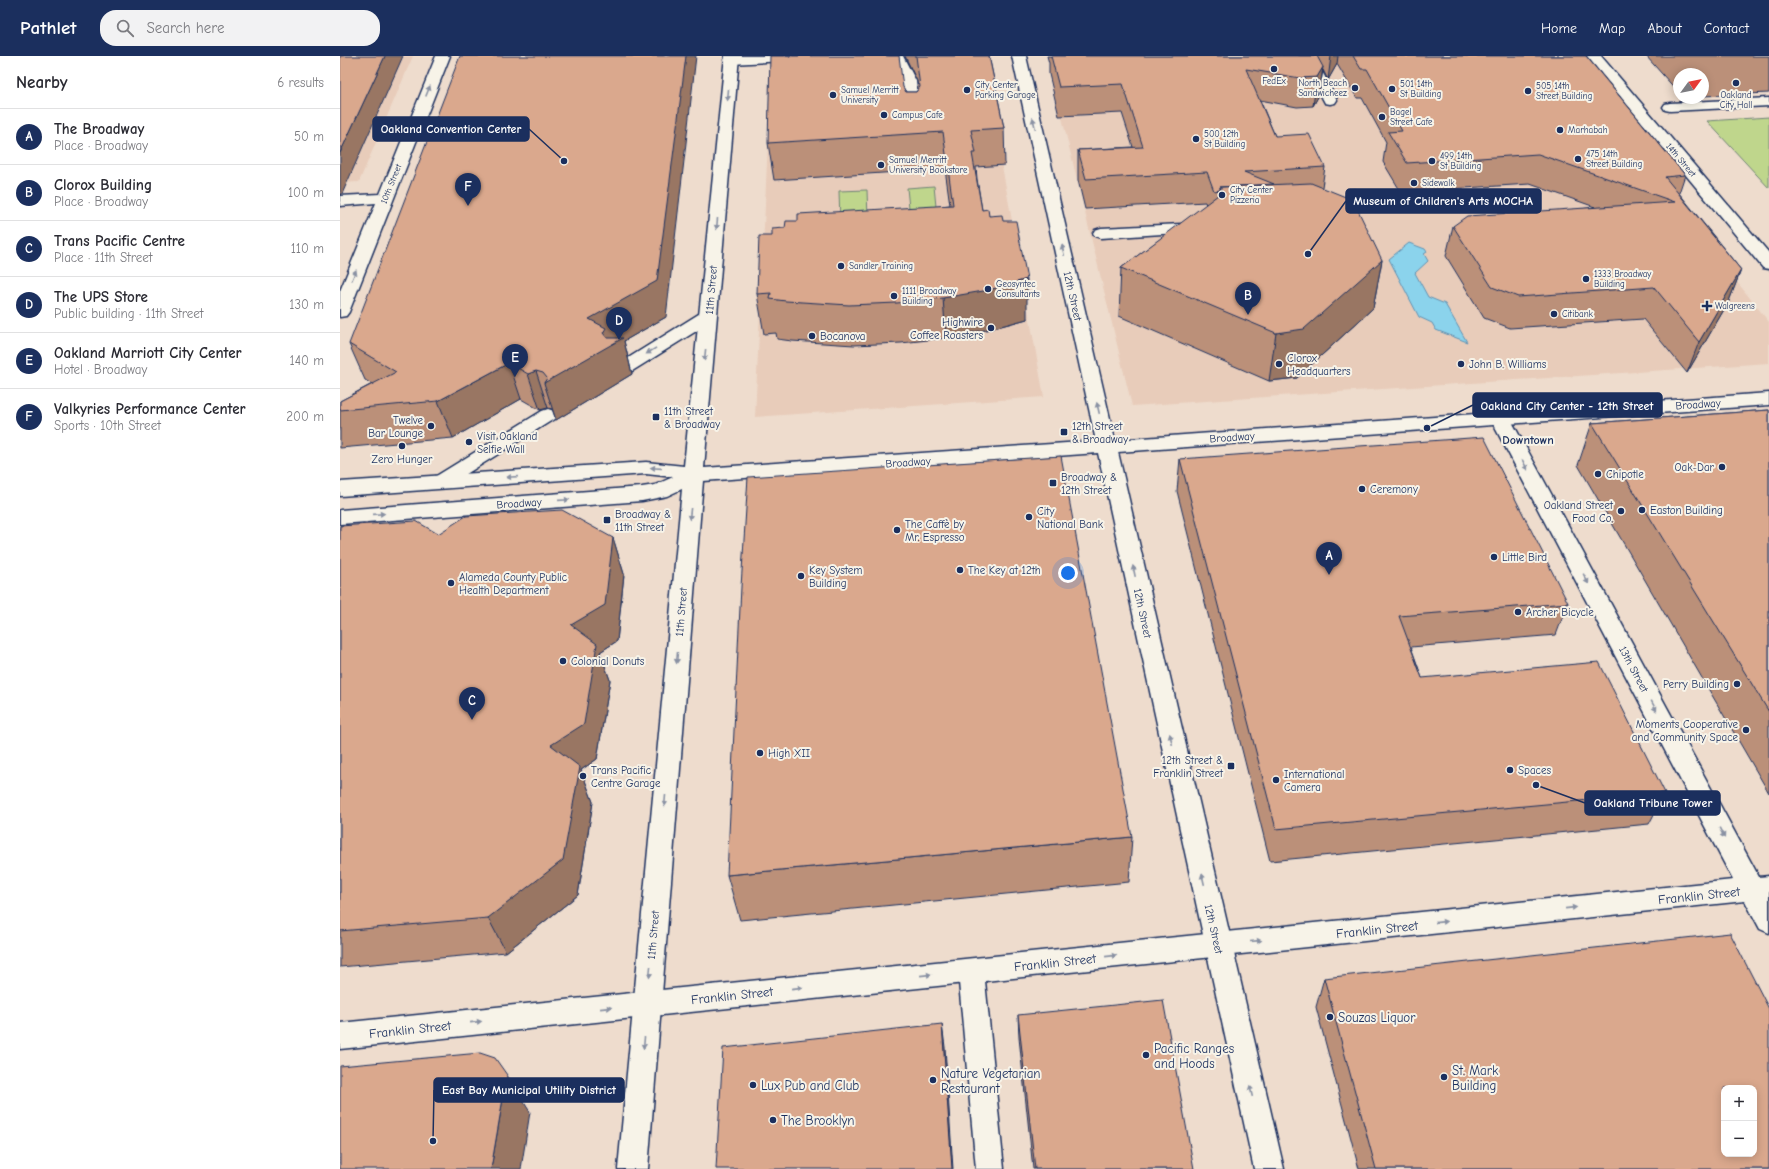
<!DOCTYPE html>
<html lang="en">
<head>
<meta charset="utf-8">
<style>
	body { margin:0; font-family:"Comic Neue",sans-serif; background:#f2f2f3; color:#2b2b33 }
	.controls { position:absolute; right:12px; bottom:12px; display:grid; overflow:hidden; border-radius:8px; box-shadow:0 2px 10px #0003 }
	.controls button { width:36px; height:36px; display:grid; place-items:center; padding:0; border:0; border-bottom:1px solid #e1e1e2; background:#fff; color:#2b2b33; font:20px sans-serif }
	.compass { position:absolute; left:1333px; top:12px; width:36px; height:36px; border-radius:50%; background:#fff; box-shadow:0 2px 10px #0003; rotate:57deg }
	.you { position:absolute; left:728px; top:517px; width:14px; height:14px; margin:-10px; border:3px solid #fff; border-radius:50%; background:#1a73e8; box-shadow:0 0 0 6px #1a73e833 }
	.badge { display:grid; place-items:center; width:26px; height:26px; border-radius:50%; background:#1b2f5e; color:#fff; font-size:13px; font-weight:700 }
	.pin { position:absolute; translate:-50% -33px; filter:drop-shadow(0 1px 2px #0008) }
	.pin::after { content:''; position:absolute; top:21px; width:14px; height:12px; background:inherit; clip-path:polygon(0 0,100% 0,50% 100%) }
	.list { margin:0; padding:0; list-style:none }
	h2 { display:flex; justify-content:space-between; align-items:center; height:52px; margin:0; padding:0 16px; font-size:17px }
	h2 small { font-size:13px; font-weight:400; color:#7c7c81 }
	.list li { display:grid; grid-template-columns:26px 1fr auto; gap:12px; align-items:center; box-sizing:border-box; height:56px; padding:0 16px; border-top:1px solid #e1e1e2 }
	.list b { display:block; font-size:15px; white-space:nowrap }
	.list p { margin:0; font-size:13px; white-space:nowrap; color:#7c7c81 }
	.list em { font-size:13px; font-style:normal; color:#7c7c81 }
	.icon { flex:none; width:22px; height:22px; fill:none; stroke:currentColor; stroke-width:2; stroke-linecap:round; stroke-linejoin:round }
	.map { position:relative; flex:none; width:1429px; height:1113px; overflow:hidden }
	header { display:flex; align-items:center; gap:24px; box-sizing:border-box; height:56px; padding:0 20px; background:#1b2f5e; color:#fff }
	header strong { font-size:19px }
	nav { display:flex; gap:22px; margin-inline-start:auto; font-size:14px }
	.search { width:280px; height:36px; background:#f2f2f3; display:flex; align-items:center; gap:10px; box-sizing:border-box; padding:0 14px; border-radius:16px; color:#7c7c81; font-size:15px }
	main { display:flex }
	aside { flex:1; background:#fff }
	.map>svg:first-child { display:block }
</style>
</head>
<body>
<header>
<strong>Pathlet</strong>
<div class="search"><svg class="icon" aria-label="search" viewBox="0 0 24 24"><circle cx="10" cy="10" r="6"/><path d="M15 15l6 6"/></svg>Search here</div>
<nav><a>Home</a><a>Map</a><a>About</a><a>Contact</a></nav>
</header>
<main>
<aside>
<h2>Nearby<small>6 results</small></h2>
<ul class="list">
<li><span class="badge">A</span><div><b>The Broadway</b><p>Place · Broadway</p></div><em>50 m</em></li>
<li><span class="badge">B</span><div><b>Clorox Building</b><p>Place · Broadway</p></div><em>100 m</em></li>
<li><span class="badge">C</span><div><b>Trans Pacific Centre</b><p>Place · 11th Street</p></div><em>110 m</em></li>
<li><span class="badge">D</span><div><b>The UPS Store</b><p>Public building · 11th Street</p></div><em>130 m</em></li>
<li><span class="badge">E</span><div><b>Oakland Marriott City Center</b><p>Hotel · Broadway</p></div><em>140 m</em></li>
<li><span class="badge">F</span><div><b>Valkyries Performance Center</b><p>Sports · 10th Street</p></div><em>200 m</em></li>
</ul>
</aside>
<div class="map">
<svg width="1429" height="1113" viewBox="0 0 1429 1113">
	<rect width="100%" height="100%" fill="#eedccd"/>
	<filter id="ink" filterUnits="userSpaceOnUse"><feTurbulence type="fractalNoise" baseFrequency=".025" numOctaves="2"/><feDisplacementMap in="SourceGraphic" scale="8" xChannelSelector="R" yChannelSelector="G"/><feConvolveMatrix kernelMatrix="1 2 1 2 8 2 1 2 1" color-interpolation-filters="sRGB"/></filter>
	<g filter="url(#ink)">
		<path fill="#e8ccba" d="M0 0H73L19 126 0 127Z
			M432 0H642L704 341 415 361Z
			M707 0H1217L1429 266V307L792 350Z"/>
		<path fill="#bfd68c" stroke="#6d8275" d="M1429 61V132L1367 65Z
			M594 130 597 161 570 162 567 132Z
			M527 134 528 164 500 166 499 135Z"/>
		<path fill="#8bd3ec" stroke="#5e91b3" d="M1069 187 1085 193 1087 196 1084 198 1088 205 1075 217 1088 241 1105 248 1127 286 1096 274 1092 267 1079 261 1049 203Z"/>
		<g fill="none" stroke-linecap="round" stroke-linejoin="round">
			<defs>
				<path id="service" d="M392 0H470L468 3 463 4 391 8 386 7 384 4 386 1Z
					M549 0H563L576 25 580 64 578 67H568L566 64 562 25Z
					M368 255 374 256 376 260 374 264 289 317 283 318 277 317 274 313 277 309 362 256Z
					M208 353 214 355 217 359 214 363 107 430 100 432 93 430 90 426 93 422 202 355Z
					M631 903 640 907 644 915 664 1113H636L618 915 622 907Z"/>
				<path id="pedestrian" d="M960 0H974L997 44 995 47 990 48 985 47Z
					M1429 42V50L1330 55 1325 54 1323 51 1325 48 1330 47Z
					M1014 134 1020 136 1022 139 1009 168 1003 170 990 168 988 165 990 162 997 160 1008 136Z
					M862 167 868 169 870 172 868 175 761 182 755 180 753 177 755 174 761 172Z"/>
				<path id="minor" d="M96 0H110L9 256 6 260 0 261V235L36 147 0 150V140L40 138Z
					M1160 356 1167 358 1170 362 1419 821 1429 820V877L1420 873 1405 845 0 993V967L1393 824 1150 362 1153 358Z"/>
				<path id="secondary" d="M1247 0H1261L1429 197V213L1423 212Z"/>
				<path id="primary" d="M385 0H399L364 412 756 385 672 0H686L775 384 1429 337V349L778 396 944 1113H914L758 397 363 425 308 1113H278L342 433 327 440 302 445 0 468V454L302 431 315 429 333 421 306 418 0 440V426L306 406 344 410Z"/>
			</defs>
			<use href="#service" stroke="#1b2f5e" stroke-width="3"/>
			<use href="#pedestrian" stroke="#1b2f5e" stroke-width="3"/>
			<use href="#minor" stroke="#1b2f5e" stroke-width="3"/>
			<use href="#secondary" stroke="#1b2f5e" stroke-width="3"/>
			<use href="#primary" stroke="#1b2f5e" stroke-width="3"/>
			<use href="#service" fill="#f7f3e8" fill-rule="evenodd"/>
			<use href="#pedestrian" fill="#f7f3e8" fill-rule="evenodd"/>
			<use href="#minor" fill="#f7f3e8" fill-rule="evenodd"/>
			<use href="#secondary" fill="#f7f3e8" fill-rule="evenodd"/>
			<use href="#primary" fill="#f7f3e8" fill-rule="evenodd"/>
		</g>
		<path fill="#bb9079" stroke="#1b2f5e" d="M565 0H649L664 72 665 109 636 111 637 123 642 154 649 160 663 165 687 263 650 273 606 282 561 287 514 289 452 285 437 283 436 277 424 278 417 238 432 180 458 165 610 149 605 113 434 124 428 87 563 31 566 36H576L578 33 577 25Z
			M707 0H1246L1345 119 1339 137 1401 214 1389 245 1347 317 1303 263 1170 272 1144 262 1106 200 1113 170 1255 151 1190 128 1061 136 1043 106 1046 86 1022 42H1017L997 8 988 24 983 14 979 39 973 50 957 51 920 44 935 80 985 111 982 131 1042 204 1033 252 957 322 929 325 779 260 781 212 866 149 865 146 745 153 738 124V94L793 91 782 57 719 60 709 18V7Z
			M1306 0H1429V37L1363 40V18H1339V37Z
			M326 261 284 285 292 318 216 364 212 353 208 352 200 354 181 343 113 382 0 392V345L32 328 25 324 9 288Z
			M1429 354V737L1238 409 1252 367Z
			M840 403 1228 547 1216 579 1071 591 1082 622 1325 737 1309 768 930 805 837 435Z
			M0 470 98 478 273 482 284 518 277 585 260 596 270 624 257 703 241 714 253 746 238 839 166 896 0 911Z
			M792 781 789 826 400 864 387 819Z
			M984 922 1429 1113H1019L976 951Z
			M678 959 854 1113H693L679 982Z"/>
		<path fill="#997663" stroke="#1b2f5e" d="M45 0H63L2 138 0 139V97Z
			M346 0H356L326 261 284 285 292 318 216 364 204 327 249 263Z
			M991 0H998L997 8 988 24Z
			M983 11 979 39 973 50 977 21Z
			M1042 204 1033 252 957 322 929 325 936 277Z
			M1401 214 1389 245 1347 317 1359 286Z
			M687 223V263L650 273 606 282 603 242Z
			M169 307 181 343 113 382 98 345Z
			M196 315 208 352 200 354 188 318Z
			M273 482 284 518 277 585 260 596 270 624 257 703 241 714 253 746 238 839 166 896 148 862 211 689 231 569Z
			M602 968 605 991 613 1113H612Z
			M167 1019 190 1056 181 1113H151Z"/>
		<path fill="#daa88d" stroke="#1b2f5e" fill-rule="evenodd" d="M0 0H45L0 97Z
			M120 0H346L317 225 249 263 266 272 263 277 267 282H283L204 327 207 322 203 317 196 315 188 318 169 307 98 345 0 354V345L56 316 9 288Z
			M430 0H559L563 31 566 36H576L580 31 576 0H649L664 72 631 74 636 97H632L642 154 648 153 649 160 662 159 663 165H676L687 223 649 234 603 242 557 247 509 249 446 245 430 243 431 237 417 238 419 180H432V173L445 172 446 165H458V158L613 149 603 76 428 87Z
			M711 0H977L983 11 977 21 960 22 906 13 935 80 969 78 985 111 904 116 934 128 880 131V134L874 135 867 116 746 123 738 94 803 91 783 28 719 31Z
			M1013 0H1246L1345 119 1325 121 1401 214 1359 286 1314 231 1178 241 1152 231 1113 170 1127 160 1335 146 1198 98 1067 107 1048 76 1062 75 1027 13H1021Z
			M971 127 1013 144 1042 204 964 273 936 277 781 212 882 136 880 131Z
			M1429 354V656L1252 367Z
			M1144 381 1228 547 1059 560 1082 622 1259 606 1325 737 936 773 840 403Z
			M721 400 792 781 387 819 401 531 408 421Z
			M222 454 273 482 265 549 231 569 257 588 244 668 211 689 240 711 223 804 148 862 0 875V470L76 465 98 478 126 460Z
			M1390 877 1429 953V1113H1036L984 922ZM1384 1032H1414V1098H1384Z
			M823 944 854 1113H695L678 959Z
			M602 968 612 1113H376L383 992Z
			M140 997 155 1002 167 1019 151 1113H0V1010Z"/>
		<defs><path id="oneway-solid" d="M-6-.8H1V-3.2L6.5 0L1 3.2V.8H-6Z"/></defs>
		<g fill="#8991a3">
			<use href="#oneway-solid" transform="translate(88 35) rotate(-68)"/>
			<use href="#oneway-solid" transform="translate(388 39) rotate(95)"/>
			<use href="#oneway-solid" transform="translate(694 67) rotate(-103)"/>
			<use href="#oneway-solid" transform="translate(377 168) rotate(95)"/>
			<use href="#oneway-solid" transform="translate(723 194) rotate(-103)"/>
			<use href="#oneway-solid" transform="translate(14 219) rotate(-68)"/>
			<use href="#oneway-solid" transform="translate(311 295) rotate(148)"/>
			<use href="#oneway-solid" transform="translate(365 299) rotate(96)"/>
			<use href="#oneway-solid" transform="translate(758 352) rotate(-103)"/>
			<use href="#oneway-solid" transform="translate(1185 409) rotate(62)"/>
			<use href="#oneway-solid" transform="translate(316 412) rotate(-176)"/>
			<use href="#oneway-solid" transform="translate(172 421) rotate(176)"/>
			<use href="#oneway-solid" transform="translate(224 444) rotate(-4)"/>
			<use href="#oneway-solid" transform="translate(39 458) rotate(-4)"/>
			<use href="#oneway-solid" transform="translate(350 458) rotate(96)"/>
			<use href="#oneway-solid" transform="translate(794 515) rotate(-102)"/>
			<use href="#oneway-solid" transform="translate(1246 523) rotate(62)"/>
			<use href="#oneway-solid" transform="translate(337 602) rotate(95)"/>
			<use href="#oneway-solid" transform="translate(1314 650) rotate(62)"/>
			<use href="#oneway-solid" transform="translate(831 683) rotate(-103)"/>
			<use href="#oneway-solid" transform="translate(325 745) rotate(95)"/>
			<use href="#oneway-solid" transform="translate(1382 777) rotate(62)"/>
			<use href="#oneway-solid" transform="translate(863 823) rotate(-103)"/>
			<use href="#oneway-solid" transform="translate(1231 852) rotate(-6)"/>
			<use href="#oneway-solid" transform="translate(1101 866) rotate(-6)"/>
			<use href="#oneway-solid" transform="translate(916 885) rotate(-5)"/>
			<use href="#oneway-solid" transform="translate(771 900) rotate(-6)"/>
			<use href="#oneway-solid" transform="translate(310 916) rotate(96)"/>
			<use href="#oneway-solid" transform="translate(586 919) rotate(-6)"/>
			<use href="#oneway-solid" transform="translate(457 932) rotate(-6)"/>
			<use href="#oneway-solid" transform="translate(266 952) rotate(-6)"/>
			<use href="#oneway-solid" transform="translate(136 966) rotate(-6)"/>
			<use href="#oneway-solid" transform="translate(304 987) rotate(95)"/>
			<use href="#oneway-solid" transform="translate(911 1035) rotate(-103)"/>
		</g>
	</g>
	<g fill="#1b2f5e" stroke="#f7f3e8" stroke-width="1.5">
		<circle cx="934" cy="13" r="4"/>
		<circle cx="1396" cy="27" r="4"/>
		<circle cx="1015" cy="32" r="4"/>
		<circle cx="1052" cy="33" r="4"/>
		<circle cx="627" cy="34" r="4"/>
		<circle cx="1188" cy="35" r="4"/>
		<circle cx="493" cy="39" r="4"/>
		<circle cx="544" cy="59" r="4"/>
		<circle cx="1042" cy="61" r="4"/>
		<circle cx="1220" cy="74" r="4"/>
		<circle cx="856" cy="83" r="4"/>
		<circle cx="1238" cy="103" r="4"/>
		<circle cx="1092" cy="105" r="4"/>
		<circle cx="541" cy="109" r="4"/>
		<circle cx="1074" cy="127" r="4"/>
		<circle cx="882" cy="139" r="4"/>
		<circle cx="501" cy="210" r="4"/>
		<circle cx="1246" cy="223" r="4"/>
		<circle cx="648" cy="233" r="4"/>
		<circle cx="554" cy="240" r="4"/>
		<path d="M1365 244h4v4h4v4h-4v4h-4v-4h-4v-4h4z"/>
		<circle cx="1214" cy="258" r="4"/>
		<circle cx="651" cy="272" r="4"/>
		<circle cx="472" cy="280" r="4"/>
		<circle cx="939" cy="308" r="4"/>
		<circle cx="1121" cy="308" r="4"/>
		<rect x="312" y="357" width="8" height="8" rx="2"/>
		<circle cx="91" cy="370" r="4"/>
		<rect x="720" y="372" width="8" height="8" rx="2"/>
		<circle cx="129" cy="386" r="4"/>
		<circle cx="62" cy="390" r="4"/>
		<circle cx="1382" cy="411" r="4"/>
		<circle cx="1258" cy="418" r="4"/>
		<rect x="709" y="423" width="8" height="8" rx="2"/>
		<circle cx="1022" cy="433" r="4"/>
		<circle cx="1302" cy="454" r="4"/>
		<circle cx="1281" cy="455" r="4"/>
		<circle cx="689" cy="461" r="4"/>
		<rect x="263" y="460" width="8" height="8" rx="2"/>
		<circle cx="557" cy="474" r="4"/>
		<circle cx="1154" cy="501" r="4"/>
		<circle cx="620" cy="514" r="4"/>
		<circle cx="461" cy="520" r="4"/>
		<circle cx="111" cy="527" r="4"/>
		<circle cx="1178" cy="556" r="4"/>
		<circle cx="223" cy="605" r="4"/>
		<circle cx="1397" cy="628" r="4"/>
		<circle cx="1406" cy="674" r="4"/>
		<circle cx="420" cy="697" r="4"/>
		<rect x="887" y="706" width="8" height="8" rx="2"/>
		<circle cx="1170" cy="714" r="4"/>
		<circle cx="243" cy="720" r="4"/>
		<circle cx="936" cy="724" r="4"/>
		<circle cx="990" cy="961" r="4"/>
		<circle cx="806" cy="999" r="4"/>
		<circle cx="1104" cy="1021" r="4"/>
		<circle cx="593" cy="1024" r="4"/>
		<circle cx="413" cy="1029" r="4"/>
		<circle cx="433" cy="1064" r="4"/>
	</g>
	<g text-anchor="middle" stroke-width="4" stroke-linejoin="round" paint-order="stroke">
		<g font-size="9" fill="#1b2f5e" stroke="#f7f3e8" text-anchor="start">
			<text x="934" y="28" text-anchor="middle">FedEx</text>
			<text x="1007" y="30" text-anchor="end">North Beach<tspan x="1007" dy="10">Sandwicheez</tspan></text>
			<text x="1060" y="31">501 14th<tspan x="1060" dy="10">St Building</tspan></text>
			<text x="635" y="32">City Center<tspan x="635" dy="10">Parking Garage</tspan></text>
			<text x="1196" y="33">505 14th<tspan x="1196" dy="10">Street Building</tspan></text>
			<text x="501" y="37">Samuel Merritt<tspan x="501" dy="10">University</tspan></text>
			<text x="1396" y="42" text-anchor="middle">Oakland<tspan x="1396" dy="10">City Hall</tspan></text>
			<text x="1050" y="59">Bagel<tspan x="1050" dy="10">Street Cafe</tspan></text>
			<text x="552" y="62">Campus Cafe</text>
			<text x="1228" y="77">Marhabah</text>
			<text x="864" y="81">500 12th<tspan x="864" dy="10">St Building</tspan></text>
			<text x="1246" y="101">475 14th<tspan x="1246" dy="10">Street Building</tspan></text>
			<text x="1100" y="103">499 14th<tspan x="1100" dy="10">St Building</tspan></text>
			<text x="549" y="107">Samuel Merritt<tspan x="549" dy="10">University Bookstore</tspan></text>
			<text x="1082" y="130">Sidewalk</text>
			<text x="890" y="137">City Center<tspan x="890" dy="10">Pizzeria</tspan></text>
			<text x="509" y="213">Sandler Training</text>
			<text x="1254" y="221">1333 Broadway<tspan x="1254" dy="10">Building</tspan></text>
			<text x="656" y="231">Geosyntec<tspan x="656" dy="10">Consultants</tspan></text>
			<text x="562" y="238">1111 Broadway<tspan x="562" dy="10">Building</tspan></text>
			<text x="1375" y="253">Walgreens</text>
			<text x="1222" y="261">Citibank</text>
		</g>
		<g font-size="9" fill="#1b2f5e" stroke="#f7f3e8">
			<text transform="translate(1341 104) rotate(50)" y="3">14th Street</text>
			<text transform="translate(51 128) rotate(-68)" y="3">10th Street</text>
		</g>
		<g font-size="11" fill="#1b2f5e" stroke="#f7f3e8">
			<text transform="translate(371 234) rotate(-85)" y="4">11th Street</text>
			<text transform="translate(733 240) rotate(77)" y="4">12th Street</text>
			<text transform="translate(1358 348) rotate(-4)" y="4">Broadway</text>
			<text transform="translate(892 381) rotate(-4)" y="4">Broadway</text>
			<text transform="translate(568 406) rotate(-4)" y="4">Broadway</text>
			<text transform="translate(179 447) rotate(-4)" y="4">Broadway</text>
			<text transform="translate(341 556) rotate(-85)" y="4">11th Street</text>
			<text transform="translate(803 557) rotate(78)" y="4">12th Street</text>
			<text transform="translate(1294 613) rotate(62)" y="4">13th Street</text>
			<text transform="translate(874 873) rotate(77)" y="4">12th Street</text>
			<text transform="translate(313 879) rotate(-85)" y="4">11th Street</text>
		</g>
		<g font-size="11" fill="#1b2f5e" stroke="#f7f3e8" text-anchor="start">
			<text x="643" y="270" text-anchor="end">Highwire<tspan x="643" dy="13">Coffee Roasters</tspan></text>
			<text x="480" y="284">Bocanova</text>
			<text x="947" y="306">Clorox<tspan x="947" dy="13">Headquarters</tspan></text>
			<text x="1129" y="312">John B. Williams</text>
			<text x="324" y="359">11th Street<tspan x="324" dy="13">&amp; Broadway</tspan></text>
			<text x="83" y="368" text-anchor="end">Twelve<tspan x="83" dy="13">Bar Lounge</tspan></text>
			<text x="732" y="374">12th Street<tspan x="732" dy="13">&amp; Broadway</tspan></text>
			<text x="137" y="384">Visit Oakland<tspan x="137" dy="13">Selfie Wall</tspan></text>
			<text x="62" y="407" text-anchor="middle">Zero Hunger</text>
			<text x="1374" y="415" text-anchor="end">Oak-Dar</text>
			<text x="1266" y="422">Chipotle</text>
			<text x="721" y="425">Broadway &amp;<tspan x="721" dy="13">12th Street</tspan></text>
			<text x="1030" y="437">Ceremony</text>
			<text x="1273" y="453" text-anchor="end">Oakland Street<tspan x="1273" dy="13">Food Co.</tspan></text>
			<text x="1310" y="458">Easton Building</text>
			<text x="697" y="459">City<tspan x="697" dy="13">National Bank</tspan></text>
			<text x="275" y="462">Broadway &amp;<tspan x="275" dy="13">11th Street</tspan></text>
			<text x="565" y="472">The Caffè by<tspan x="565" dy="13">Mr. Espresso</tspan></text>
			<text x="1162" y="505">Little Bird</text>
			<text x="469" y="518">Key System<tspan x="469" dy="13">Building</tspan></text>
			<text x="628" y="518">The Key at 12th</text>
			<text x="119" y="525">Alameda County Public<tspan x="119" dy="13">Health Department</tspan></text>
			<text x="1186" y="560">Archer Bicycle</text>
			<text x="231" y="609">Colonial Donuts</text>
			<text x="1389" y="632" text-anchor="end">Perry Building</text>
			<text x="1398" y="672" text-anchor="end">Moments Cooperative<tspan x="1398" dy="13">and Community Space</tspan></text>
			<text x="428" y="701">High XII</text>
			<text x="883" y="708" text-anchor="end">12th Street &amp;<tspan x="883" dy="13">Franklin Street</tspan></text>
			<text x="251" y="718">Trans Pacific<tspan x="251" dy="13">Centre Garage</tspan></text>
			<text x="1178" y="718">Spaces</text>
			<text x="944" y="722">International<tspan x="944" dy="13">Camera</tspan></text>
		</g>
		<g font-size="12" font-weight="bold" fill="#1b2f5e" stroke="#f7f3e8">
			<text x="1188" y="388">Downtown</text>
		</g>
		<g font-size="13" fill="#1b2f5e" stroke="#f7f3e8">
			<text transform="translate(1359 839) rotate(-6)" y="5">Franklin Street</text>
			<text transform="translate(1037 873) rotate(-6)" y="5">Franklin Street</text>
			<text transform="translate(715 906) rotate(-6)" y="5">Franklin Street</text>
			<text transform="translate(392 939) rotate(-6)" y="5">Franklin Street</text>
			<text transform="translate(70 973) rotate(-6)" y="5">Franklin Street</text>
		</g>
		<g font-size="13" fill="#1b2f5e" stroke="#f7f3e8" text-anchor="start">
			<text x="998" y="966">Souzas Liquor</text>
			<text x="814" y="997">Pacific Ranges<tspan x="814" dy="15">and Hoods</tspan></text>
			<text x="1112" y="1019">St. Mark<tspan x="1112" dy="15">Building</tspan></text>
			<text x="601" y="1022">Nature Vegetarian<tspan x="601" dy="15">Restaurant</tspan></text>
			<text x="421" y="1034">Lux Pub and Club</text>
			<text x="441" y="1069">The Brooklyn</text>
		</g>
	</g>
	<path fill="none" stroke="#1b2f5e" stroke-width="1.5" d="M224 105L189 73M968 198L1006 145M1087 372L1133 349M1196 729L1245 747M93 1085L94 1034"/>
	<g fill="#1b2f5e" stroke="#f7f3e8" stroke-width="1.5">
		<circle cx="224" cy="105" r="4"/>
		<circle cx="968" cy="198" r="4"/>
		<circle cx="1087" cy="372" r="4"/>
		<circle cx="1196" cy="729" r="4"/>
		<circle cx="93" cy="1085" r="4"/>
	</g>
	<g fill="#1b2f5e" stroke="#1b2f5e" stroke-width="1.5">
		<rect x="33" y="61" width="156" height="24" rx="4"/>
		<rect x="1006" y="133" width="195" height="24" rx="4"/>
		<rect x="1133" y="337" width="189" height="24" rx="4"/>
		<rect x="1245" y="735" width="135" height="24" rx="4"/>
		<rect x="94" y="1022" width="190" height="24" rx="4"/>
	</g>
	<g font-size="12" text-anchor="middle" font-weight="bold" fill="#fff">
		<text x="111" y="77">Oakland Convention Center</text>
		<text x="1103" y="149">Museum of Children's Arts MOCHA</text>
		<text x="1227" y="354">Oakland City Center - 12th Street</text>
		<text x="1313" y="751">Oakland Tribune Tower</text>
		<text x="189" y="1038">East Bay Municipal Utility District</text>
	</g>
</svg>
<div class="controls">
<button>+</button>
<button>−</button>
</div>
<svg class="compass" viewBox="-18 -18 36 36"><path d="M0-13l5 13h-10z" fill="#e53935"/><path d="M0 13l5-13h-10z" fill="#7c7c81"/></svg>
<div class="you"></div>
<div class="pin badge" style="left:989px;top:519px">A</div>
<div class="pin badge" style="left:908px;top:259px">B</div>
<div class="pin badge" style="left:132px;top:664px">C</div>
<div class="pin badge" style="left:279px;top:284px">D</div>
<div class="pin badge" style="left:175px;top:321px">E</div>
<div class="pin badge" style="left:128px;top:150px">F</div>
</div>
</main>
</body>
</html>
